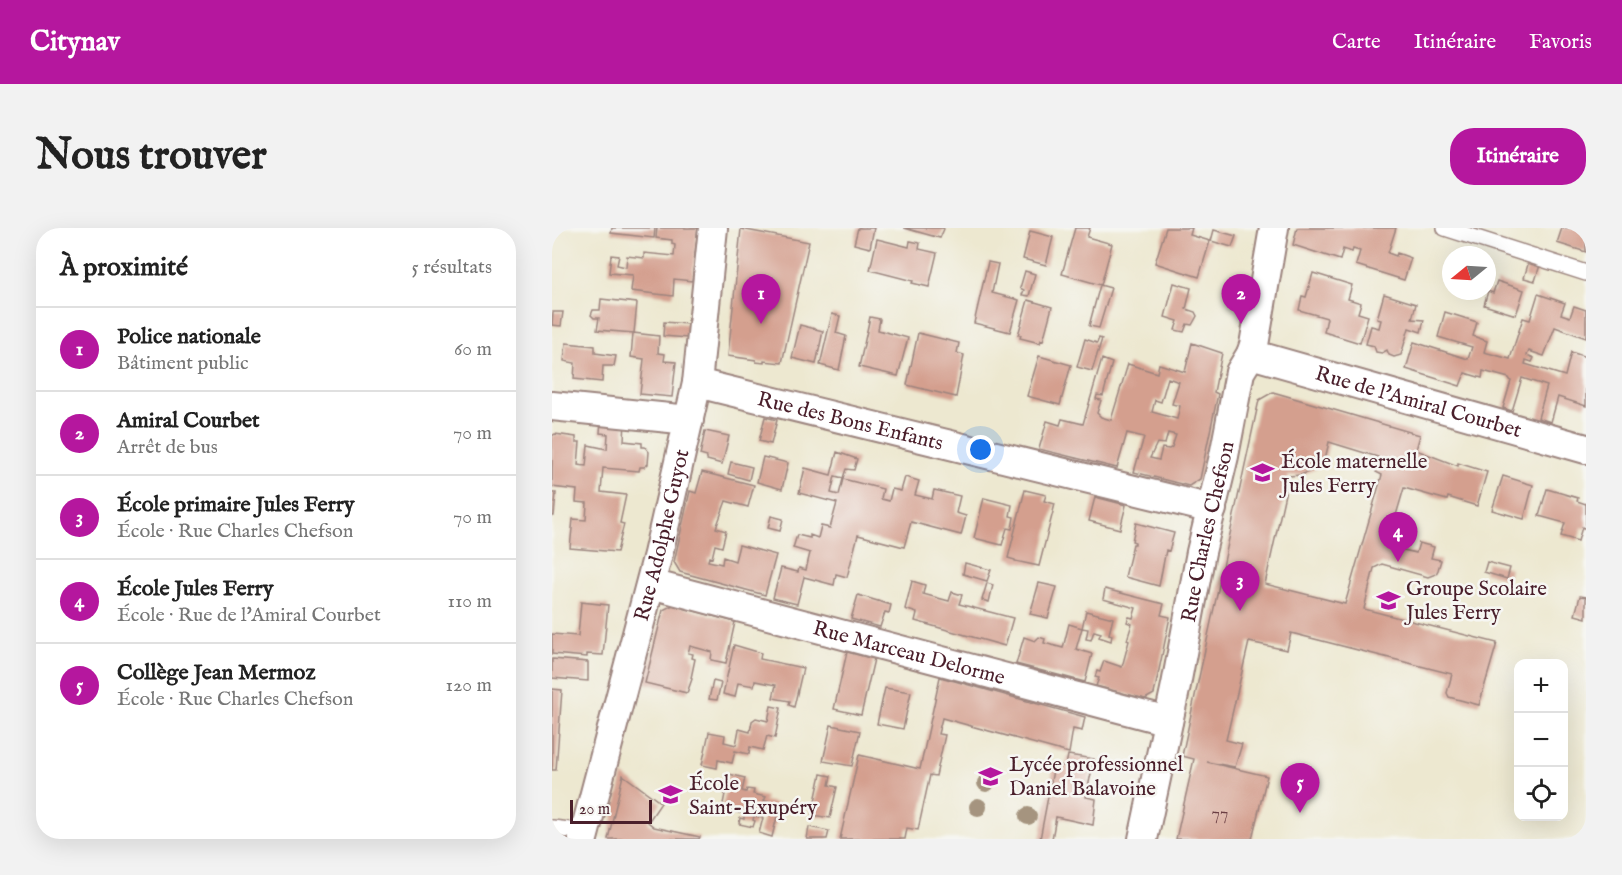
<!DOCTYPE html>
<html lang="fr">
<head>
<meta charset="utf-8">
<style>
	body { margin:0; font-family:"IM FELL English",serif; background:#f2f2f2; color:#222 }
	.controls { position:absolute; right:18px; bottom:18px; display:grid; overflow:hidden; border-radius:12px; box-shadow:0 6px 24px #0002 }
	.controls button { width:54px; height:54px; display:grid; place-items:center; padding:0; border:0; border-bottom:2px solid #e0e0e0; background:#fff; color:#222; font:30px sans-serif }
	.compass { position:absolute; left:890px; top:18px; width:54px; height:54px; border-radius:50%; background:#fff; box-shadow:0 6px 24px #0002; rotate:252deg }
	.scale { position:absolute; left:18px; bottom:15px; width:82px; box-sizing:border-box; padding-left:6px; border:3px solid #4a1f2b; border-top:0; font-size:16px; line-height:21px; white-space:nowrap; color:#4a1f2b; -webkit-text-stroke:4px #f6f6f2; paint-order:stroke }
	.you { position:absolute; left:429px; top:222px; width:21px; height:21px; margin:-15px; border:4px solid #fff; border-radius:50%; background:#1a73e8; box-shadow:0 0 0 9px #1a73e833 }
	.badge { display:grid; place-items:center; width:39px; height:39px; border-radius:50%; background:#b5179e; color:#fff; font-size:20px; font-weight:700 }
	.pin { position:absolute; translate:-50% -50px; filter:drop-shadow(0 2px 3px #0008) }
	.pin::after { content:''; position:absolute; top:32px; width:21px; height:18px; background:inherit; clip-path:polygon(0 0,100% 0,50% 100%) }
	.list { margin:0; padding:0; list-style:none }
	h2 { display:flex; justify-content:space-between; align-items:center; height:78px; margin:0; padding:0 24px; font-size:26px }
	h2 small { font-size:20px; font-weight:400; color:#767676 }
	.list li { display:grid; grid-template-columns:39px 1fr auto; gap:18px; align-items:center; box-sizing:border-box; height:84px; padding:0 24px; border-top:2px solid #e0e0e0 }
	.list b { display:block; font-size:22px; white-space:nowrap }
	.list p { margin:0; font-size:20px; white-space:nowrap; color:#767676 }
	.list em { font-size:20px; font-style:normal; color:#767676 }
	.icon { flex:none; width:33px; height:33px; fill:none; stroke:currentColor; stroke-width:2; stroke-linecap:round; stroke-linejoin:round }
	.map { position:relative; flex:none; width:1034px; height:611px; overflow:hidden; border-radius:24px }
	header { display:flex; align-items:center; gap:36px; box-sizing:border-box; height:84px; padding:0 30px; background:#b5179e; color:#fff }
	header strong { font-size:28px }
	nav { display:flex; gap:33px; margin-inline-start:auto; font-size:21px }
	.intro { display:flex; align-items:center; justify-content:space-between; box-sizing:border-box; height:144px; padding:0 36px }
	h1 { margin:0; font-size:42px }
	.button { padding:15px 27px; border-radius:24px; background:#b5179e; color:#fff; font-size:21px; font-weight:700 }
	main { display:flex; gap:36px; padding:0 36px }
	aside { flex:1; background:#fff; border-radius:24px; box-shadow:0 6px 24px #0002 }
	.map>svg:first-child { display:block }
</style>
</head>
<body>
<header>
<strong>Citynav</strong>
<nav><a>Carte</a><a>Itinéraire</a><a>Favoris</a></nav>
</header>
<div class="intro"><h1>Nous trouver</h1><a class="button">Itinéraire</a></div>
<main>
<aside>
<h2>À proximité<small>5 résultats</small></h2>
<ul class="list">
<li><span class="badge">1</span><div><b>Police nationale</b><p>Bâtiment public</p></div><em>60 m</em></li>
<li><span class="badge">2</span><div><b>Amiral Courbet</b><p>Arrêt de bus</p></div><em>70 m</em></li>
<li><span class="badge">3</span><div><b>École primaire Jules Ferry</b><p>École · Rue Charles Chefson</p></div><em>70 m</em></li>
<li><span class="badge">4</span><div><b>École Jules Ferry</b><p>École · Rue de l'Amiral Courbet</p></div><em>110 m</em></li>
<li><span class="badge">5</span><div><b>Collège Jean Mermoz</b><p>École · Rue Charles Chefson</p></div><em>120 m</em></li>
</ul>
</aside>
<div class="map">
<svg width="1034" height="611" viewBox="0 0 1034 611">
	<rect width="100%" height="100%" fill="#f6f6f2"/>
	<filter id="ink" filterUnits="userSpaceOnUse"><feTurbulence type="fractalNoise" baseFrequency=".0167" numOctaves="2"/><feDisplacementMap in="SourceGraphic" scale="12" xChannelSelector="R" yChannelSelector="G"/><feConvolveMatrix kernelMatrix="1 2 1 2 8 2 1 2 1" color-interpolation-filters="sRGB"/></filter>
	<filter id="wash" filterUnits="userSpaceOnUse"><feTurbulence type="fractalNoise" baseFrequency=".008" numOctaves="4" result="noise"/><feDisplacementMap in="SourceGraphic" scale="24" xChannelSelector="R" yChannelSelector="G"/><feGaussianBlur stdDeviation="1.35" result="paint"/><feColorMatrix in="noise" values="0 0 0 0 0 0 0 0 0 0 0 0 0 0 0 0 0 1.4 0 .05"/><feComposite in="paint" operator="in"/></filter>
	<g filter="url(#wash)">
		<rect width="100%" height="100%" fill="#ede8d0"/>
		<g id="blocks">
			<path fill="#d49f8e" fill-rule="evenodd" d="M60 0H103L102 10 59 5Z
				M105 0H146L140 53 122 51 121 68 79 63 81 47 57 45 59 27 67 28 65 37 74 39 75 28 92 30V25L122 28 123 17 120 16V12L104 10Z
				M306 0H322L318 20 302 16Z
				M352 0H391L392 1 388 10Z
				M523 0H538L535 9 560 16 549 57 510 46Z
				M614 0H640L638 7 658 13 647 49 603 35Z
				M745 0H844L836 25 844 28 845 25 859 30 852 52 804 37 808 23 801 21 800 24 791 21 788 32 741 17Z
				M1010 0H1034V24L1005 15Z
				M189 1 257 14 230 135 212 133V135L204 134V132L176 128Z
				M662 2 684 8 680 19 659 13Z
				M478 3 501 9 494 37 471 31Z
				M325 11 357 19 358 13 368 15 367 21 385 25 377 59 360 55 361 53 318 42Z
				M977 33 988 37 983 53 972 50Z
				M436 34 446 36 440 65 467 72 458 104 422 95Z
				M473 43 483 46 477 68 470 67 472 62 468 60Z
				M761 45 800 57 796 71 809 75 806 85 816 88 808 115 772 104 775 90 747 82 750 68 754 69Z
				M945 53 972 62 964 87 932 77 936 63 941 65Z
				M622 55 639 60 634 81 643 84 645 88 640 97 635 96 632 104 623 102 626 93 613 89Z
				M548 57 559 60 547 100 537 98Z
				M832 66 864 76 860 91 872 92 869 104 857 100 849 127 842 129 837 127 835 122 830 125 824 124 822 118 814 116 819 98 827 100 829 92 825 91Z
				M986 66 1013 75 1009 86 1018 89 1022 78 1034 82V110L1003 99 992 128 977 123 975 127 982 130 980 134 974 132 973 136 1013 148 1019 124 1034 129V178L1006 169 999 194 986 190 995 158 970 150 960 183 951 180 959 153 957 150 931 143 930 150 913 145 908 158 854 141 862 114 916 131 920 119 886 109 893 84 925 94 921 108 935 113 932 124 958 131 971 90 978 92Z
				M49 71 85 75 82 105 45 102 47 90H42L39 87 41 82H48Z
				M476 72 500 79 491 113 489 112 488 115 468 110 469 107H466Z
				M1 84H11L9 98 0 97Z
				M280 86 288 88 284 105 294 108 287 142 268 137Z
				M318 89 328 91 326 102 356 110 346 148 307 139Z
				M112 94 136 96V110L111 108Z
				M248 97 271 103 264 136 240 130Z
				M81 105 107 108 106 125 113 126 112 133 124 134 120 169 88 166 92 131 79 129Z
				M366 105 407 115 405 125 412 127 404 169 355 157Z
				M547 110 550 111 540 143 525 139 533 111 545 115Z
				M14 115 43 118V125L64 128 62 138H51L50 154 22 151 23 135 12 133Z
				M640 115 670 125 662 164 666 166 648 251 637 258 582 244 592 209 575 205 565 240 487 221 495 193 508 197 510 191 531 196 550 131 560 135 551 168 545 167 544 171 549 172 545 185 549 189 559 192 576 136 605 145 607 136 633 144ZM616 150 627 154 620 176 628 178 625 191 600 184 603 172 609 174ZM616 205 624 207 620 219 617 221 610 220 607 232 598 230 605 215 613 216Z
				M487 128 519 137 508 177 475 168Z
				M721 164 868 207 864 222 906 238V235L935 244 925 278 896 269 895 272 852 260 835 318 864 325 867 315 882 319 879 330 889 332 886 342 884 346 876 349 830 336 822 340 812 381 945 415 927 477 897 469 895 465 900 446 739 405 735 422 697 414 674 512 690 516 683 539 655 534 715 548 700 611H624L642 531 630 528 707 172ZM777 214 826 229 823 241 824 244 830 247 793 376 713 356 737 248 749 247 763 241 774 227Z
				M213 189 225 192 219 216 207 213Z
				M49 191 73 193 72 213 90 215V219H93L97 224 96 236 92 239H88L87 243 51 240 49 264 74 267 68 295 72 296 65 324 18 320 21 291 34 292 35 275 24 274 25 262 0 259V208L3 206 24 209V214H28L26 237 34 238 36 217 55 221 56 206 48 205Z
				M153 203 177 208 170 236 155 232V229L148 227Z
				M285 224 305 231 302 242 294 241 291 250 283 248 279 265 287 267 291 251 331 261 329 271 337 273 340 261 349 263 353 249 367 253 363 267 380 271 382 262 408 268 404 285 414 288 409 307 359 294 352 319 306 307 295 349 284 346 282 357 252 349 245 376 221 370 229 340 246 344 247 340 254 342 258 325 241 320 245 307 258 310V307L266 310 269 298 278 300 285 275 247 265 253 240 279 247Z
				M211 229 236 235 230 261 205 254Z
				M179 234 200 239 197 252 176 246Z
				M150 244 202 257 196 279 174 273 164 300 174 303 170 319 163 317 160 330 157 329 156 333 170 336 171 329 183 333 187 317 224 327 213 367 128 344 122 334 138 263 144 265Z
				M951 248 981 257 972 291 940 282Z
				M995 261 1026 270 1025 273 1034 276V301L1030 299 1026 313 1009 308 1013 295 987 288Z
				M473 262 494 267 492 273 503 276 487 338 463 333V332L456 330Z
				M0 265H4L2 288H0Z
				M543 269 574 277 568 301 537 293Z
				M432 270 460 277 458 288 462 289 460 301 455 300 450 317 422 310Z
				M219 288 231 291 228 303 216 300Z
				M584 295 622 305 617 323 614 322 607 358 573 349 581 316H583V314L580 313Z
				M935 334 958 340 955 351 932 344Z
				M413 335 439 342 435 353 411 346Z
				M360 353 373 357 371 366 397 373 400 364 410 367 407 376 461 390 453 418 363 393 365 385 353 381Z
				M435 355 441 357 437 374 430 372Z
				M487 355 505 359 496 390 478 386Z
				M553 361 612 376 609 387 618 389 602 466 593 471 544 458 547 450 543 449 545 443 548 444 552 433 570 439 577 413 575 412 580 396 575 394 577 389 581 390 584 380 551 371Z
				M306 367 339 377 337 385 333 384 328 399 299 391Z
				M1028 368 1034 369V390L1023 387Z
				M29 374 56 377 51 427 35 426V429L0 426V406L26 408Z
				M121 377 183 394 174 435 159 432 160 424 138 418 136 425 141 426 140 430 143 431 139 450 140 451 135 465 93 455 111 382Z
				M534 383 561 390 557 406 560 407 559 413 547 409 549 405 542 403 539 412 534 411 536 401 530 400Z
				M517 396 530 400 524 421 540 426 533 454 464 436 472 409 483 413 487 409 493 411 492 415 511 420Z
				M182 417 209 425 208 431 251 440 242 479 237 477 238 473 221 470 224 457 203 453 202 458 186 455 183 469 171 466Z
				M295 424 322 431 309 487 282 481Z
				M0 431 36 434V453L0 450Z
				M388 449 533 489 530 503 521 501 517 525 390 490 386 506 393 507 384 548 378 547 366 602 355 600 353 611H288L307 527 368 541Z
				M161 453 169 455 165 472 157 471Z
				M333 460 359 464 351 501 325 496Z
				M0 461 10 462 4 542H0Z
				M219 478 229 480 223 510 215 508 211 522 198 519 197 526 183 523 180 535 166 532 165 540 150 537 157 504 173 507 172 514 184 517 187 501 198 504 200 493 204 490 216 493Z
				M279 497 308 503 300 538 271 533Z
				M516 527 542 531 534 569 544 571 541 597 504 589 500 611H488L502 537 514 538Z
				M177 546 193 550 190 563 194 564 195 561 202 562 201 566 214 569 212 573 228 576 220 609 207 605 211 590 202 588 201 592 203 593 201 599 187 596 188 590 192 591V586L170 581Z
				M269 546 279 548 277 557 285 559 278 590 260 587Z
				M71 547 109 575 96 594 102 599 148 609 147 611H56Z
				M257 599 277 603 275 611H255Z"/>
		</g>
	</g>
	<g filter="url(#ink)">
		<use href="#blocks" fill-opacity="0" stroke="#9c847e" stroke-width="1.5"/>
		<g fill="none" stroke-linecap="round" stroke-linejoin="round">
			<defs>
				<path id="service" d="M893 0 1034 45
					M0 600 35 604"/>
				<g id="minor">
					<path id="s1" d="M699 126 1034 221"/>
					<path id="s2" d="M145 155 660 281"/>
					<path d="M0 178 137 192"/>
					<path id="s3" d="M99 356 616 493"/>
					<path id="s4" d="M31 611 106 326 145 155 161 0"/>
					<path id="s5" d="M591 611 624 457 649 324 672 228 688 144 699 126 702 117 722 0"/>
				</g>
			</defs>
			<use href="#service" stroke="#9c847e" stroke-width="18"/>
			<use href="#minor" stroke="#9c847e" stroke-width="32"/>
			<use href="#service" stroke="#fff" stroke-width="15"/>
			<use href="#minor" stroke="#fff" stroke-width="28"/>
		</g>
		<g fill="#a5947f">
			<circle cx="434" cy="555" r="9"/>
			<circle cx="426" cy="579" r="9"/>
			<circle cx="476" cy="588" r="9"/>
		</g>
	</g>
	<defs>
		<symbol id="school-bare" viewBox="-9 -9 18 18"><path d="M0-5L7-2L0 1L-7-2ZM-4 1L0 2.5L4 1V4Q0 6-4 4Z" fill="#b5179e" stroke="#f6f6f2" stroke-width="2.5" paint-order="stroke"/></symbol>
	</defs>
	<g fill-rule="evenodd">
		<use href="#school-bare" x="694" y="228" width="33" height="33"/>
		<use href="#school-bare" x="820" y="356" width="33" height="33"/>
		<use href="#school-bare" x="422" y="532" width="33" height="33"/>
		<use href="#school-bare" x="102" y="550" width="33" height="33"/>
	</g>
	<g text-anchor="middle" stroke-width="5" stroke-linejoin="round" paint-order="stroke">
		<g font-size="18" fill="#6c3f44">
			<text x="668" y="591">77</text>
		</g>
		<g font-size="21" fill="#4a1f2b" stroke="#f6f6f2">
			<text dy="7" stroke="none"><textPath href="#s1" startOffset="174">Rue de l'Amiral Courbet</textPath></text>
			<text dy="7" stroke="none"><textPath href="#s2" startOffset="158">Rue des Bons Enfants</textPath></text>
			<text dy="7" stroke="none"><textPath href="#s5" startOffset="314">Rue Charles Chefson</textPath></text>
			<text dy="7" stroke="none"><textPath href="#s4" startOffset="314">Rue Adolphe Guyot</textPath></text>
			<text dy="7" stroke="none"><textPath href="#s3" startOffset="267">Rue Marceau Delorme</textPath></text>
		</g>
		<g font-size="21" fill="#4a1f2b" stroke="#f6f6f2" text-anchor="start">
			<text x="729" y="240">École maternelle<tspan x="729" dy="24">Jules Ferry</tspan></text>
			<text x="854" y="367">Groupe Scolaire<tspan x="854" dy="24">Jules Ferry</tspan></text>
			<text x="457" y="543">Lycée professionnel<tspan x="457" dy="24">Daniel Balavoine</tspan></text>
			<text x="137" y="562">École<tspan x="137" dy="24">Saint-Exupéry</tspan></text>
		</g>
	</g>
</svg>
<div class="controls">
<button>+</button>
<button>−</button>
<button><svg class="icon" aria-label="locate" viewBox="0 0 24 24"><circle cx="12" cy="12" r="6"/><path d="M12 2v4M12 18v4M2 12h4M18 12h4"/></svg></button>
</div>
<svg class="compass" viewBox="-18 -18 36 36"><path d="M0-13l5 13h-10z" fill="#e53935"/><path d="M0 13l5-13h-10z" fill="#767676"/></svg>
<div class="scale">20 m</div>
<div class="you"></div>
<div class="pin badge" style="left:209px;top:96px">1</div>
<div class="pin badge" style="left:689px;top:96px">2</div>
<div class="pin badge" style="left:688px;top:383px">3</div>
<div class="pin badge" style="left:846px;top:334px">4</div>
<div class="pin badge" style="left:748px;top:585px">5</div>
</div>
</main>
</body>
</html>
